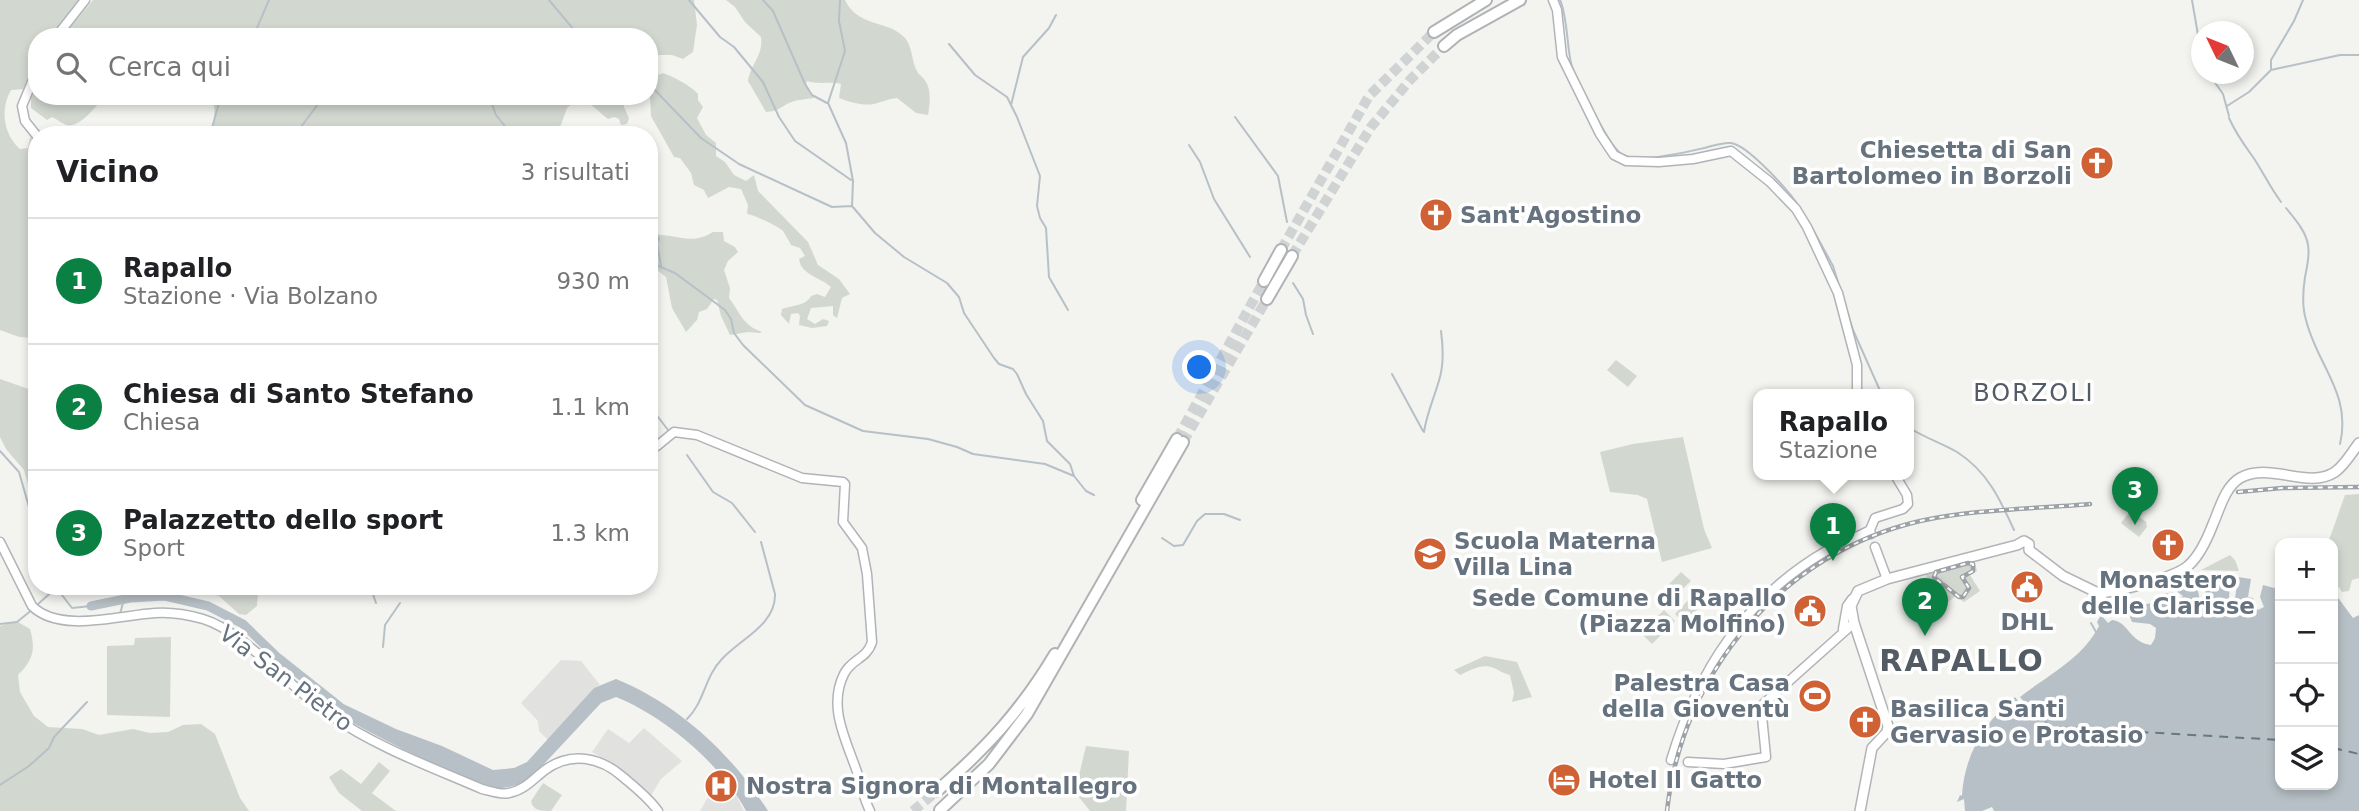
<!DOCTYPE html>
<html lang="it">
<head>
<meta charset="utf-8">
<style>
	body { margin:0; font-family:"DejaVu Sans",sans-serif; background:#f6f6f6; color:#202124 }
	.controls { position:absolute; right:21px; bottom:21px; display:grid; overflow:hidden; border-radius:14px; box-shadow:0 4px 10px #0003 }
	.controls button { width:63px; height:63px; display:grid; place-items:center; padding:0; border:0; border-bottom:2px solid #e0e0e0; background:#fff; color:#202124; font:35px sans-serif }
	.compass { position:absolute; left:2191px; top:21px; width:63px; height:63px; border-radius:50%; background:#fff; box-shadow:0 4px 10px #0003; rotate:313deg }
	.you { position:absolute; left:1200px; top:368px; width:24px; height:24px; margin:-18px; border:5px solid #fff; border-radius:50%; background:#1a73e8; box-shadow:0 0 0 10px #1a73e833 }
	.badge { display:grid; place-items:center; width:46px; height:46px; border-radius:50%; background:#0b8043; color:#fff; font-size:23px; font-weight:700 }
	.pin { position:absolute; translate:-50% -58px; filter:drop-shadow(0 2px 4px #0008) }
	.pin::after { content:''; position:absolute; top:37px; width:24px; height:21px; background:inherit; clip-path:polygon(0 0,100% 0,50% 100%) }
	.popup { position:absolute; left:1753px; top:389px; width:161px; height:91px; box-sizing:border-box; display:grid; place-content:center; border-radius:14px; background:#fff; filter:drop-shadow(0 2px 5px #0005); font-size:23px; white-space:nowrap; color:#757577 }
	.popup b { font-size:26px; color:#202124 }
	.popup::after { content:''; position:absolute; left:50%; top:100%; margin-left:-14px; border:14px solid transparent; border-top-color:#fff }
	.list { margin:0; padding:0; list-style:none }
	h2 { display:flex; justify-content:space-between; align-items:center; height:91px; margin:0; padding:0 28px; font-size:30px }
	h2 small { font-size:23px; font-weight:400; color:#757577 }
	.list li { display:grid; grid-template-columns:46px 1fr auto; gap:21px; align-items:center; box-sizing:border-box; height:126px; padding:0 28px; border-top:2px solid #e0e0e0 }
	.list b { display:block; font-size:26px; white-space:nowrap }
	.list p { margin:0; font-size:23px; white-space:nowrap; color:#757577 }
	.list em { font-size:23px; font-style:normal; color:#757577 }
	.icon { flex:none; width:38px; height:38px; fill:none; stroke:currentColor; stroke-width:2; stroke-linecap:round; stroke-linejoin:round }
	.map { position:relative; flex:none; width:2359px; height:811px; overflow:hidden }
	.search { position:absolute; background:#fff; box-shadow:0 4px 10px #0003; left:28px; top:28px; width:630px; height:77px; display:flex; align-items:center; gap:18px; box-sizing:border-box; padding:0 24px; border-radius:28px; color:#757577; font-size:26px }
	.panel { position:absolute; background:#fff; box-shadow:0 4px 10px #0003; left:28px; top:126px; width:630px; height:469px; border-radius:28px }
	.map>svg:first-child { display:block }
</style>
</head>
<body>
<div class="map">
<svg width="2359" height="811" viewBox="0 0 2359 811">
	<rect width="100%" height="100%" fill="#f3f3f0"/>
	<path fill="#e1e2e0" d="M561 660 581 661 600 685 594 688 548 740 539 731 538 721 521 703Z
		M644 728 682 761 661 779 650 797 618 768 592 752 608 729 629 743Z
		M720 776 737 797 744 811H700Z"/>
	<path fill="#d2d8d0" d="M0 0H82L54 37H37V64L25 89 11 90C0 109 3 134 20 149L28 148 30 138 37 136V338L19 337 0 330Z
		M93 0H694L697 25 693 52 683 59 672 55H654L649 63V37H62Z
		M726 0H845C858 27 886 20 903 36 913 45 911 60 917 71 919 75 921 75 924 79 932 89 930 103 928 115L916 113 897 98C888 99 882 102 874 104 863 106 849 102 839 98L841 84C831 81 819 85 807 81L806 85 814 98C806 99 796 100 789 103 779 108 779 111 766 112L748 81C751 63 763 57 761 37L745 22 735 7Z
		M663 73C672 76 693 87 698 94V100L703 107 697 118 706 135 716 143V156L725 162 734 175 746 181 754 175 758 191 808 242 818 265 839 279 850 294 842 298 837 318 833 315V306L811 308 807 319 815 324 823 319 829 321 827 326 812 328 799 325 800 316 798 313 791 314 789 324 781 315 782 309C793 305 806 306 811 296L817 294 825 297 831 287C820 277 801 275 799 259L805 256 800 248 791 245C789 241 785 234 783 231 778 226 752 214 747 214L748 205 741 189 729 187 708 198 704 190 694 185 691 173 680 158 674 157 651 116 649 79Z
		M37 81V96H119L102 99C96 107 79 128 67 125 62 124 57 119 52 117L47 120 31 108V96Z
		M211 96H624V107L629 118 627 124 621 125 619 119 614 117 608 119C595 110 585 92 567 108L561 125 541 135H209C214 124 217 107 211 96Z
		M713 232H723L724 241 735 247 738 252 728 261 724 270 730 288 729 298C740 312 742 325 762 332L760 333 748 332 730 335 721 316 717 300 714 299 707 309 699 312 697 320 686 332 672 308 666 277 649 264V235C672 232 690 247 713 232Z
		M1616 360 1637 376 1628 387 1607 370Z
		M0 379 37 392V485L35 487 28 484 24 470 6 449 0 437Z
		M1683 437 1704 529 1712 548 1662 562 1647 499 1638 495 1610 492 1600 452 1633 444Z
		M2131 488 2149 503 2140 514 2122 500Z
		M2359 494V578L2352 580 2349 591 2342 592 2339 587 2333 585V543H2328L2345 495Z
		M2131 510 2146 522 2147 527 2139 537 2121 523Z
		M2230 555 2235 560 2239 571 2201 570Z
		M1974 559 1977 571 1970 575 1980 591 1964 602 1956 596 1948 602 1931 583 1929 584 1925 572Z
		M1681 572 1691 581 1671 600 1662 591Z
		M187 586H265L258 592 257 606 246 615 239 614 219 596Z
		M1695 593 1705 602 1684 623 1675 614Z
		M1664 610 1675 621 1652 644 1641 633Z
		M16 621 30 629C36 650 33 660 18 675L20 692 34 716 48 727 82 729 99 735 133 729 150 733 168 732 183 725 201 724 215 734 240 798 249 811H0V626Z
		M171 637 170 717 107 715V646L134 645 135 638Z
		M1485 656 1517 662 1532 697 1512 702 1514 693 1510 675C1503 673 1500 671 1494 668 1482 663 1471 670 1460 675L1454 670Z
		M1086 746 1129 751 1126 811H1090L1075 792Z
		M379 762 390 771 372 793 365 788 396 811H362L339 793 329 777 341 769 361 784Z
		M543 783 562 795 551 811C541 811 533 811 531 801Z"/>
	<path fill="#b7c0c6" d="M2238 577 2251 579 2248 597 2253 598 2258 610 2264 607 2260 597 2263 585 2278 589 2277 598 2280 589V785H2333V591L2353 618 2359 615V811H1994L1992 807 1982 811H1965L1964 799 1957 802 1960 795 1962 796C1964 756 1984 722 2015 697L2029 715 2033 713 2020 697C2048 675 2082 659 2099 626L2097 622 2101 615 2108 623 2112 620C2129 622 2129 642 2151 645L2155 638 2156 628 2150 624 2132 622 2130 617 2132 607 2156 602 2161 599V595L2173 592 2179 600 2183 596 2175 590C2180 582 2188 581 2196 580L2200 601H2203L2206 588 2213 581 2230 582 2229 598 2235 599Z
		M616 679C678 704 732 754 768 811H746C722 765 664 716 616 697L601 703 530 779C520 784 510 788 498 788 482 787 467 778 452 772 407 752 363 730 321 704L335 700 396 729 442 746 493 770 514 768 527 762 594 688Z"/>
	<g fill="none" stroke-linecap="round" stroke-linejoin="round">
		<path stroke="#b7c0c6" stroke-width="2" d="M549 0 580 37
			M689 0 720 37 734 47 763 82 779 117 795 141 851 180
			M763 0 773 11 805 84 812 95 827 103
			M840 0 839 21 845 51 828 103 846 143 853 181 852 206 875 233 904 257 947 283 959 297 964 313 994 358 999 364 1013 369 1017 374 1026 394 1043 421 1047 441 1070 464 1074 476 1086 491 1094 495
			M1560 0C1567 14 1567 46 1571 63 1575 79 1608 143 1620 153 1634 165 1687 152 1704 148 1712 146 1723 142 1731 143 1748 145 1790 192 1800 208
			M2192 0 2202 58
			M253 37 269 0
			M949 44 975 75 1007 97 1017 117 1040 176 1037 206 1040 218 1046 228 1049 277 1068 310
			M2271 69V60L2294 21 2303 0
			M2209 74 2223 94 2229 116
			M649 84 701 138 739 164 832 207 852 206
			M489 96 496 115 512 135
			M1011 105 1023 57 1049 28 1056 15
			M2227 106 2249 92 2271 70 2340 55H2359
			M1235 117 1278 176 1287 222
			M2229 118C2236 134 2243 143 2253 157 2263 172 2270 187 2281 202
			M210 135 221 96
			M295 135 324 96
			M1189 145 1200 162 1214 199 1250 257
			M2286 208C2294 218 2306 231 2308 245 2310 255 2307 267 2305 277 2303 290 2302 307 2306 320 2317 365 2352 394 2340 444
			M649 218 659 239 657 243 661 266
			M1810 224 1833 266 1853 330 1882 395
			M649 262 675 273 725 310 731 319 734 333 743 345 805 405 863 431 928 439 957 447 973 454 1045 464 1074 476
			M1293 283 1303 299 1306 315 1313 334
			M1392 374 1423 431
			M649 405 668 430
			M1908 427C1923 437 1941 443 1957 452 1987 471 2000 499 2014 530
			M1424 432C1427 412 1435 396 1440 377 1444 362 1443 346 1441 331
			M0 451 19 472 37 535
			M687 455 713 492 732 503 755 532
			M1162 538 1174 546 1183 545 1197 521 1205 514H1224L1240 520
			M55 586 72 608 91 606
			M370 586 376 603
			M406 594 410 586
			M37 605 56 588
			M120 614 124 599
			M2091 623 2096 632
			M0 624 17 622 33 609
			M383 647 385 625 400 603
			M687 719C704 703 705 676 722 659 740 639 776 625 775 594L761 542
			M0 785 29 766 49 748 54 737 87 702"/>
		<path stroke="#b7c0c6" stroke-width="9" d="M91 606 130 598 165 596 208 606 243 624 276 656 339 706"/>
		<path stroke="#667982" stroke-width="2" stroke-dasharray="9 7" stroke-linecap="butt" d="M2031 714 2053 727 2280 740
			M2333 748 2359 754"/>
		<path stroke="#d0d3d4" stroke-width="10" stroke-dasharray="10 5" stroke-linecap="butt" d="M1281 250 1369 96 1434 32
			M1292 256 1371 127 1410 80 1444 46
			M1177 439 1264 281
			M1183 442 1267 299
			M913 811 937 791"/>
		<defs>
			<path id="secondary" d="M1553 0 1557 10 1562 57 1600 134 1614 155 1626 161 1659 162 1693 159 1731 151 1770 182 1796 209 1807 227 1838 293 1857 365V395
				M56 37 85 0
				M37 70 22 106 25 121 37 136
				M649 448 657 446 674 432 697 435 802 478 843 482 845 484 843 522 862 548 867 574 872 642C867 659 851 659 844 674 828 706 845 738 856 769 861 783 863 797 870 811
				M1871 534 1870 530 1875 518 1903 509 1908 504 1907 495 1895 475
				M0 542 32 606C60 634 121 615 155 613 170 612 189 615 203 619 244 631 292 690 330 715 376 747 431 767 482 789 491 791 500 795 509 793 525 790 533 779 545 770 571 751 600 757 623 777 636 788 649 798 658 811
				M1875 547 1887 579
				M1843 629 1847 606 1852 599
				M1671 760C1698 671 1744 599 1826 551 1840 543 1856 538 1870 530
				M1688 762 1724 764 1766 757 1761 706 1854 623"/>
			<path id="primary" d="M2098 593C2116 592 2176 578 2189 565 2200 555 2208 537 2213 524 2220 508 2225 487 2240 478 2269 461 2308 490 2335 472 2345 465 2352 452 2359 443
				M1860 811 1872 748 1887 732 1888 726 1854 623 1851 606 1858 591 1887 579 2017 545 2024 541 2029 544V550L2063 576 2098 593 2099 596 2102 595"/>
			<path id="highway" d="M1434 32 1486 0
				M1444 46 1457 35 1520 0
				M1264 281 1281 250
				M1267 299 1292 256
				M1142 500 1177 439
				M937 791C986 748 1021 711 1055 654
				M940 810 989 764 1027 714 1183 442"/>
		</defs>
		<use href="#secondary" stroke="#b0b4b8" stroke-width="11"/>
		<use href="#primary" stroke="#b1b4b8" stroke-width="12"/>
		<use href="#highway" stroke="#b0b3b6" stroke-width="14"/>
		<use href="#secondary" stroke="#fff" stroke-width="8"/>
		<use href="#primary" stroke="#fff" stroke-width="9"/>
		<use href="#highway" stroke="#fff" stroke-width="10"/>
		<defs>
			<path id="rail" d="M2238 492 2282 488 2359 487
				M1941 583 1934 577 1936 572 1968 563 1973 564V571L1962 577 1969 588 1963 597H1959L1944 585
				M1667 811C1682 672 1782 553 1920 521 1975 509 2034 509 2090 504"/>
		</defs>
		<use href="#rail" stroke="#9da2a7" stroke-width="4.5"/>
		<use href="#rail" stroke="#fff" stroke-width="2" stroke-dasharray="5" stroke-linecap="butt"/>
	</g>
	<defs>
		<symbol id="church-disc" viewBox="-11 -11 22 22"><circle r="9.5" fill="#d06134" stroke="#fff"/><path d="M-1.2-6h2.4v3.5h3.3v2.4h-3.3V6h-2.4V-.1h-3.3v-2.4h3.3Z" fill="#fff"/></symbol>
		<symbol id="school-disc" viewBox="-11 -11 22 22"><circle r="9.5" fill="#d06134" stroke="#fff"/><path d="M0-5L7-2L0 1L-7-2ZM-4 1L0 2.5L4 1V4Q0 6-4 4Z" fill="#fff"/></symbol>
		<symbol id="civic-disc" viewBox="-11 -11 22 22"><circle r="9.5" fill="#d06134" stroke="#fff"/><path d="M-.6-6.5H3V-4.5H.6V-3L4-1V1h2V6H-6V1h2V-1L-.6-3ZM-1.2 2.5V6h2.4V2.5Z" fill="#fff"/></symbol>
		<symbol id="stadium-disc" viewBox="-11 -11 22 22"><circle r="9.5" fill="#d06134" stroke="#fff"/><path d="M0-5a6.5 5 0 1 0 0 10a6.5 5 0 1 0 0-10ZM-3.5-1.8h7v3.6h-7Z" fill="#fff"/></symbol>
		<symbol id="hotel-disc" viewBox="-11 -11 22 22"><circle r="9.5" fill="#d06134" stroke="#fff"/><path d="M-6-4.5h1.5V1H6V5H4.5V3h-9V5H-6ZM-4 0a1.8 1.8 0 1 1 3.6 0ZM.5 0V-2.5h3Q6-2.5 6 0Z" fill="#fff"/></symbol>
		<symbol id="hospital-disc" viewBox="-11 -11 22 22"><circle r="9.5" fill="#d06134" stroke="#fff"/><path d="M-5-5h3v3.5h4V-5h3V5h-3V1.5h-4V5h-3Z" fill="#fff"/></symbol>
	</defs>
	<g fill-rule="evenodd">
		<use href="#church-disc" x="2078" y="144" width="38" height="38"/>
		<use href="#church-disc" x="1417" y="196" width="38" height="38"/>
		<use href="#church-disc" x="2149" y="526" width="38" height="38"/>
		<use href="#school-disc" x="1411" y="535" width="38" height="38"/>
		<use href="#civic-disc" x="2008" y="568" width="38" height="38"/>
		<use href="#civic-disc" x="1791" y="592" width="38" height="38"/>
		<use href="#stadium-disc" x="1796" y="677" width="38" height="38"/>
		<use href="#church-disc" x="1846" y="703" width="38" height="38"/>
		<use href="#hotel-disc" x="1545" y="761" width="38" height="38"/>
		<use href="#hospital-disc" x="702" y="767" width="38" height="38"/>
	</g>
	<g text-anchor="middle" stroke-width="7" stroke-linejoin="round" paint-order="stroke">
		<g font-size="23" font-weight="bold" fill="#66727e" stroke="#fff" text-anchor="start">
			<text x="2072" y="158" text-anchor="end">Chiesetta di San<tspan x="2072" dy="26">Bartolomeo in Borzoli</tspan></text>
			<text x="1460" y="223">Sant'Agostino</text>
			<text x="1454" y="549">Scuola Materna<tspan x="1454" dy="26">Villa Lina</tspan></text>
			<text x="2168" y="588" text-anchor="middle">Monastero<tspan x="2168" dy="26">delle Clarisse</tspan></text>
			<text x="1786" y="606" text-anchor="end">Sede Comune di Rapallo<tspan x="1786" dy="26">(Piazza Molfino)</tspan></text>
			<text x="2027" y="630" text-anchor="middle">DHL</text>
			<text x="1790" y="691" text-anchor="end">Palestra Casa<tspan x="1790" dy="26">della Gioventù</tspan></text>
			<text x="1890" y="717">Basilica Santi<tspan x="1890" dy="26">Gervasio e Protasio</tspan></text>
			<text x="1588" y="788">Hotel Il Gatto</text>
			<text x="746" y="794">Nostra Signora di Montallegro</text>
		</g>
		<g font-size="23" fill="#66727e" stroke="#fff">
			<text transform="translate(286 678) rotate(37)" y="8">Via San Pietro</text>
		</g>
		<g font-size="24" letter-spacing="2" fill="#535b64" stroke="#fff">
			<text x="2034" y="401">BORZOLI</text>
		</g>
		<g font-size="30" font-weight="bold" letter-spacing="2" fill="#535b64" stroke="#fff">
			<text x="1962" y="671">RAPALLO</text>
		</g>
	</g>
</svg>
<div class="controls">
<button>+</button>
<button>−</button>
<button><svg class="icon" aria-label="locate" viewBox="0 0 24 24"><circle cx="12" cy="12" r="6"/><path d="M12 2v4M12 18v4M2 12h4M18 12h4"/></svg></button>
<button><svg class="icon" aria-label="layers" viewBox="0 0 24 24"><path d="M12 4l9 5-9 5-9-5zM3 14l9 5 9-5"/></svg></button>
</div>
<svg class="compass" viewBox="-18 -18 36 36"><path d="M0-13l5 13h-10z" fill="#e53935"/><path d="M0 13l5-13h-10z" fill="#757577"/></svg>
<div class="you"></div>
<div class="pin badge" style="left:1833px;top:561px">1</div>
<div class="popup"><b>Rapallo</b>Stazione</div>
<div class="pin badge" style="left:1925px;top:636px">2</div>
<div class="pin badge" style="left:2135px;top:525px">3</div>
<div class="search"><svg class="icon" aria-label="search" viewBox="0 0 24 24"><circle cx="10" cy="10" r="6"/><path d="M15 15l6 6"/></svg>Cerca qui</div>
<section class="panel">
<h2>Vicino<small>3 risultati</small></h2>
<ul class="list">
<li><span class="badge">1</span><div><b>Rapallo</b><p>Stazione · Via Bolzano</p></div><em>930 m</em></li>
<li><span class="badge">2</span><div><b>Chiesa di Santo Stefano</b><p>Chiesa</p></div><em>1.1 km</em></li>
<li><span class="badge">3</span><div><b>Palazzetto dello sport</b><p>Sport</p></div><em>1.3 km</em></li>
</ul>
</section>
</div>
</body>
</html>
